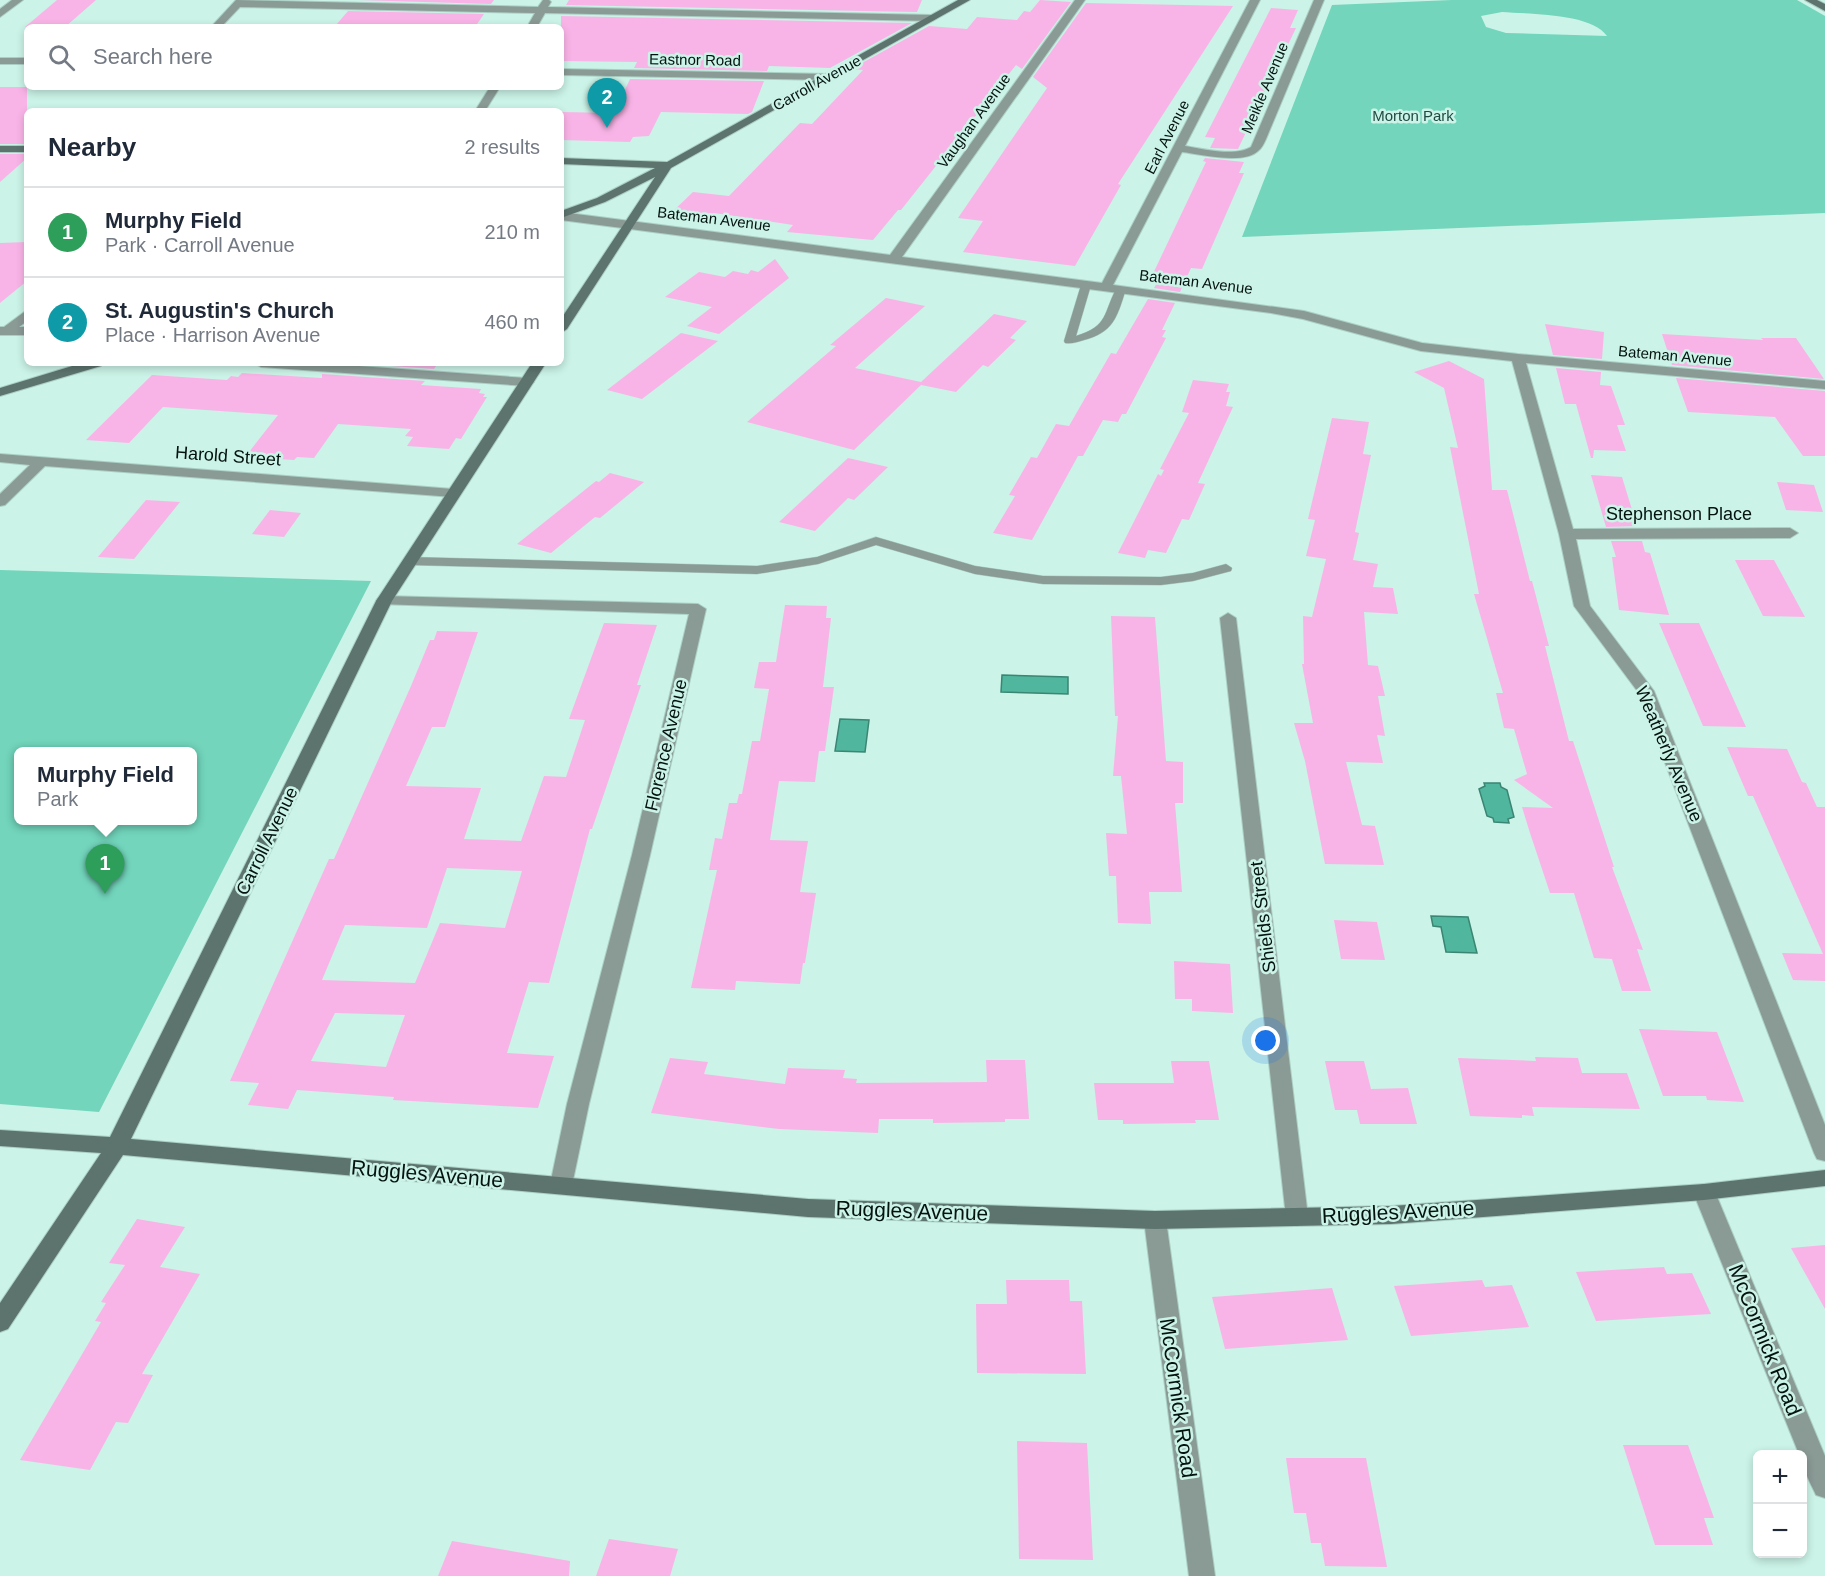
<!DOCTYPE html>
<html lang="en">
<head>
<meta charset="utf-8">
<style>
	body { margin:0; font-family:Arial,sans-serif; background:#f2f2f3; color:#1f2937 }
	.controls { position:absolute; right:18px; bottom:18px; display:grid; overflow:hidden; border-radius:9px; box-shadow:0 3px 9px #0003 }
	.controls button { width:54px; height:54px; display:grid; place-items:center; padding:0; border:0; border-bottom:2px solid #e0e1e3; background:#fff; color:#1f2937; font:30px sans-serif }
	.you { position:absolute; left:1266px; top:1041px; width:21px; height:21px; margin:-15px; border:4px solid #fff; border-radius:50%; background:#1a73e8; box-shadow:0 0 0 9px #1a73e833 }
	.badge { display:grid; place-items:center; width:39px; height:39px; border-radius:50%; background:#a02e8a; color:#fff; font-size:20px; font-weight:700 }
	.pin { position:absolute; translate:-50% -50px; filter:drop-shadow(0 2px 3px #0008) }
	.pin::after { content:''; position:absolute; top:32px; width:21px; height:18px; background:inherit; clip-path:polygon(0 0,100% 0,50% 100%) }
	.popup { position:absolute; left:14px; top:747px; width:183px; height:78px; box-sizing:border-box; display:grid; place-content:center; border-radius:9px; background:#fff; filter:drop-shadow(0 2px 4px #0005); font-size:20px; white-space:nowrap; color:#747a83 }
	.popup b { font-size:22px; color:#1f2937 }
	.popup::after { content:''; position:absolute; left:50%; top:100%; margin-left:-12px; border:12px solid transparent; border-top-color:#fff }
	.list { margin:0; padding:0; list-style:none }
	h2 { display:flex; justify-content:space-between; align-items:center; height:78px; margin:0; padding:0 24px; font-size:26px }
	h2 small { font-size:20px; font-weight:400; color:#747a83 }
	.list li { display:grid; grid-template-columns:39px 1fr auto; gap:18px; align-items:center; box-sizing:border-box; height:90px; padding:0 24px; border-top:2px solid #e0e1e3 }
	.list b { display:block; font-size:22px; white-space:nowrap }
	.list p { margin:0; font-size:20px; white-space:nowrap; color:#747a83 }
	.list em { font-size:20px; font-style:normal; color:#747a83 }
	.icon { flex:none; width:33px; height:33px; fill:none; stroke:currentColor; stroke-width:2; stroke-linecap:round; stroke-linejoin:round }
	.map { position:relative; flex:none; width:1825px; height:1576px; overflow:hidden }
	.search { position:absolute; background:#fff; box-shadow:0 3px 9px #0003; left:24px; top:24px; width:540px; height:66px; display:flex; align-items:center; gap:15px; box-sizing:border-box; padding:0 21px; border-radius:9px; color:#747a83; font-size:22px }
	.panel { position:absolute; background:#fff; box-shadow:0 3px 9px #0003; left:24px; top:108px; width:540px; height:258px; border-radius:9px }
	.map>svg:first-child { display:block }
</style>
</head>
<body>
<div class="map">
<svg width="1825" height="1576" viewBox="0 0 1825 1576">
	<rect width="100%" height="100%" fill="#cbf3e7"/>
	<path fill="#72d5bc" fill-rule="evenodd" d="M1452 0H1797L1825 16V213L1242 237 1332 5ZM1502 12C1528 14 1592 13 1607 36L1506 33 1486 27 1481 16Z
		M0 570 371 581 99 1112 0 1104ZM18 752H192V820H18Z"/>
	<path fill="#50b69e" stroke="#3a8573" stroke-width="1.5" d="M1002 675 1068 677V694L1001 692Z
		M840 719 869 720 865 752 835 751Z
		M1484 783H1500L1501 787 1507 790 1514 817 1508 819 1509 823 1494 822 1493 818 1487 816 1479 789 1485 786Z
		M1431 916 1468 917 1477 953 1446 952 1441 927 1433 926Z"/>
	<path fill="#f9b4e7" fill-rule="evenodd" d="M57 0H96L65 27H25Z
		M358 0H494L491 4Z
		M569 0H922L917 12 566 5Z
		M1040 0 1071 2 1022 69 1016 65 901 210H898L873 240 787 232 793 225 714 213 706 221 668 216 693 192 729 196 800 123 812 124 863 70 851 69 929 26 967 29 977 17 1017 20 1024 11 1030 12Z
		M1086 3 1233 6 1118 184 1121 185 1075 266 963 252 983 221 958 218 1047 88 1033 77Z
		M1271 8 1298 10 1290 28H1296L1238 149 1210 148 1215 138 1205 137Z
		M348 11 484 14 475 27 336 25Z
		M561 16 912 23 830 68 769 66 767 71 634 68 637 62 561 61Z
		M630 79 764 81 752 112 748 114 661 112 649 136 633 137 630 142 561 140V112L614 113Z
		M0 87H27V144H0Z
		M0 154H27V158L0 182Z
		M1205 158 1244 162 1239 173H1244L1202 269 1191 268 1180 292 1154 288 1158 281 1150 280 1206 162 1203 161Z
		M27 242V281L0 303V243Z
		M775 259 789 278 719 334 687 326 712 307 665 297 699 272 725 277 733 271 748 274 751 270 758 272Z
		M886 298 925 306 855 368 921 382 994 314 1027 321 1010 338 1016 340 988 367 983 365 956 392 921 385 854 450 747 422 836 346 830 345Z
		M1148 299 1175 303 1162 330H1166L1162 337 1166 338 1126 414H1122L1118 422 1103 420 1083 456H1078L1032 540 993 533 1015 496 1009 495 1031 457 1037 458 1056 424 1069 426 1111 353 1116 354Z
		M1545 324 1604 332 1602 359 1553 355Z
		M681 333 718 341 642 399 607 390Z
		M1662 334 1763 340 1761 338H1796L1824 379 1672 365Z
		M1449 361 1484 379 1492 490H1507L1530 581H1532L1549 646H1545L1569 741H1573L1614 867H1612L1643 950 1637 949 1651 991H1622L1612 959 1594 958 1574 893H1550L1530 833 1522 807 1553 808 1514 780 1527 774 1514 729 1504 728 1496 693H1503L1474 594H1479L1450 447 1458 448 1444 388 1414 372Z
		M349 363H438L434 369Z
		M1556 368 1601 372 1600 385 1611 386 1625 425H1617L1626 451 1594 450 1593 458H1591L1576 404H1565Z
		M242 373 322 378V374L425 381 421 385 481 389 479 393 485 394 483 397H487L461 439 456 438 449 449 407 446 413 437 405 436 411 429 338 424 314 458 297 457 294 460 262 458 266 453 249 452 278 415 163 407 129 443 86 440 152 375 227 380 231 376 238 377Z
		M1676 378 1825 391V456H1803L1775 417 1688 412Z
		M1193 380 1229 384 1226 392H1230L1226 406 1233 407 1198 483 1205 484 1189 520 1182 519 1166 553 1148 550 1145 558 1118 553 1158 474 1161 476 1164 470 1160 469 1189 413 1182 412Z
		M1332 418 1369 422 1363 454 1371 455 1355 532 1359 533 1353 560 1378 564 1373 587 1393 588 1398 614 1364 612 1368 665 1378 666 1385 696H1378L1385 736 1377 735 1383 763 1346 762 1362 825 1375 826 1384 865 1325 864 1305 761 1294 723H1313L1302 664H1304L1303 616 1312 617 1326 559 1306 556 1315 520 1308 519Z
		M848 458 888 467 854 500 848 498 815 531 779 522Z
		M610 473 644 482 600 518 595 517 551 553 517 544 596 481 599 482Z
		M1591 475 1622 477 1637 526 1606 527Z
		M1777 482 1814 485 1823 512 1786 510Z
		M146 500 180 502 134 559 98 557Z
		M270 510 301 513 284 537 252 534Z
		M1611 541H1642L1645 552 1650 553 1669 615 1619 610 1612 557H1616Z
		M1735 560H1774L1805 617 1763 616Z
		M785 605 827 606 826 618H831L823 687H834L825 751H819L815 782 779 781 770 840 808 841 800 892 816 893 805 963H803L800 984 736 981 735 990 691 988 717 870H709L715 838 722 839 729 803H737L739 794H742L752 741H760L769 689 754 688 759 662H776Z
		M1111 616 1155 617 1166 761 1183 762V803H1175L1182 892H1149L1151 924 1118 923 1116 876H1109L1106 833 1127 834 1121 776H1113L1118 716H1115Z
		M604 623 657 625 637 685H641L592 829H590L549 983 529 982 507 1053 554 1056 538 1108 393 1100 394 1097 297 1090 288 1109 248 1105 259 1083 230 1081 329 859H334L411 686 430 640H434L437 631 478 632 445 727H432L406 786 481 788 464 839 521 841 544 776 566 777 585 720 569 719ZM447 868 522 871 505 928 440 923 415 983 322 980 345 925 427 928ZM335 1013 405 1015 386 1067 311 1061Z
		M1659 623H1699L1746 727 1703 726Z
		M1727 747 1787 749 1802 782 1806 783 1817 807H1825V981L1793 980 1782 953 1823 954 1753 796H1748Z
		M1334 920 1377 922 1385 960 1341 959Z
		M1174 961 1230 964 1233 1013 1192 1011V999H1175Z
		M1639 1029 1717 1032 1744 1102 1707 1100 1706 1096H1663Z
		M1535 1057 1578 1058 1582 1073H1627L1640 1109 1532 1107 1534 1116 1522 1115V1118L1470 1116 1458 1058 1536 1061Z
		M670 1058 708 1062 704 1074 785 1084 788 1068 845 1070 843 1078 857 1079 856 1083 987 1082 986 1060H1025L1029 1119H1005V1122L933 1123V1119H879L878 1133 779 1129 651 1113Z
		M1171 1061H1209L1219 1120H1195L1196 1123 1123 1124V1120H1098L1094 1083H1174Z
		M1325 1061H1364L1371 1089 1408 1088 1417 1124H1360L1357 1110H1335Z
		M137 1219 185 1227 160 1267 200 1274 142 1374 153 1375 128 1423 116 1422 90 1470 20 1460 101 1322 95 1321 106 1303 101 1302 125 1265 109 1263Z
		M1825 1245V1309L1791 1248Z
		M1664 1267 1667 1274 1692 1273 1711 1314 1596 1321 1576 1272Z
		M1006 1280H1069L1070 1301H1082L1086 1374 977 1373 976 1304H1007Z
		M1482 1280 1485 1287 1512 1285 1529 1327 1411 1336 1394 1286Z
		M1332 1288 1348 1340 1225 1349 1212 1297Z
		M1017 1441 1087 1443 1093 1560 1019 1559Z
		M1623 1445H1688L1714 1518H1704L1713 1545H1655Z
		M1286 1458H1366L1387 1567 1325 1566 1321 1543H1311L1306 1513H1294Z
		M609 1539 678 1549 670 1576H596Z
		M452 1541 570 1561 569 1576H438Z"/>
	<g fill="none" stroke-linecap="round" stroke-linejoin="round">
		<defs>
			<path id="lane" d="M1086 282 1091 285 1076 336C1109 326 1103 313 1117 287L1126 289C1117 317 1114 332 1084 340 1077 342 1072 344 1065 343L1064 341 1081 285Z
				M876 537 975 566 1043 576 1161 577 1193 573 1226 564 1232 568 1231 571 1193 581 1161 585 1043 584 975 574 876 545 818 564 757 574 409 565 403 561 409 557 757 566 817 557Z"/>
			<path id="street" d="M12 0H23L0 17V9Z
				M236 0 538 7 543 0H549L551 2 548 7 932 15 937 18 932 21 545 13 537 27H527L535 13 240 7 221 27H211Z
				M1075 0H1085L902 257 1102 283 1250 0H1260L1185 146C1204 149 1234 157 1251 147L1314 0H1324L1266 139C1264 143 1262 148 1258 151 1244 165 1199 154 1182 152L1113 285 1304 311 1422 343 1518 354 1825 381V389L1526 363 1573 529 1790 528 1798 533 1790 538 1576 539 1590 606 1654 691 1825 1125V1161L1817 1159 1814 1153 1638 692 1574 606 1559 534 1512 361 1421 351 1303 319 1271 313 561 220V212L890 255Z
				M0 58H27V64H0Z
				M561 69 828 74 833 77 828 80 561 75Z
				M490 87H500L485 111H475Z
				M27 310V321L19 327H27V335H0V327H4Z
				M254 363H317L527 378 534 382 527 386 261 367Z
				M0 454 453 489 460 493 453 497 45 466 5 505 0 506V494L30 465 0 462Z
				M384 596 698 604 706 609 650 855 589 1104 572 1185 569 1191 561 1193 553 1191 550 1185 567 1104 632 855 689 614 378 604 376 601 378 598Z
				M1228 613 1236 618 1308 1217 1305 1223 1297 1226 1289 1223 1286 1217 1220 618Z
				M1704 1184 1712 1186 1715 1192 1825 1456V1498L1816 1495C1810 1482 1802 1469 1802 1454H1799L1693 1192 1696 1186Z
				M1155 1211 1163 1214 1166 1220 1215 1576H1189L1144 1220 1147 1214Z"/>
			<path id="secondary" d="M958 0H970L671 168 567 329 561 333V319L655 177 605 202 561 218V211L597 198 655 168 561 164V158L667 162Z
				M1805 0H1817L1825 4V11Z
				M0 146H27V152H0Z
				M82 363H103L101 366 0 396V388Z
				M532 363H546L392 601 131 1139 808 1199 1155 1211 1391 1206 1704 1184 1825 1170V1186L1704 1200 1391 1224 1155 1229 808 1217 123 1155 8 1329 0 1332V1303L101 1153 0 1146V1130L110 1137 376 601Z"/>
		</defs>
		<use href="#lane" stroke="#abcfc4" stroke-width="1"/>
		<use href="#street" stroke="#abcfc4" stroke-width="2"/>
		<use href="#secondary" stroke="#abcfc4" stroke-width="2"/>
		<use href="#lane" fill="#8a9a95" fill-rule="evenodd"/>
		<use href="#street" fill="#8a9a95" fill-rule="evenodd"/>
		<use href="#secondary" fill="#5d746e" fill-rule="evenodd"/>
	</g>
	<g text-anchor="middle" stroke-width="5" stroke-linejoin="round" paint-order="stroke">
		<g font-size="15" fill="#05130f" stroke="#cbf3e7">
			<text transform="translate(695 60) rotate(1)" y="5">Eastnor Road</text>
			<text transform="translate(817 83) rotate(-29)" y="5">Carroll Avenue</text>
			<text transform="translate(1265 88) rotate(-67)" y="5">Meikle Avenue</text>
			<text transform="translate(974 121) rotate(-54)" y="5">Vaughan Avenue</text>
			<text transform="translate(1167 137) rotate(-63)" y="5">Earl Avenue</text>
			<text transform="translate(714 219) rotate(7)" y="5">Bateman Avenue</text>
			<text transform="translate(1196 282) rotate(7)" y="5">Bateman Avenue</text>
			<text transform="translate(1675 356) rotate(5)" y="5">Bateman Avenue</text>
		</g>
		<g font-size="15" fill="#1e4b41" stroke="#cbf3e7">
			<text x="1413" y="121">Morton Park</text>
		</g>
		<g font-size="18" fill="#05130f" stroke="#cbf3e7">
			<text transform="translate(228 456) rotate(4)" y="6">Harold Street</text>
			<text x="1679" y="520">Stephenson Place</text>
			<text transform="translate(666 745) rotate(-77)" y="6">Florence Avenue</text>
			<text transform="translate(1669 754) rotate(67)" y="6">Weatherly Avenue</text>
			<text transform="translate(267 841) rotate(-64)" y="6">Carroll Avenue</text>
			<text transform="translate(1263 917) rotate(-97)" y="6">Shields Street</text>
		</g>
		<g font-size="21" fill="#05130f" stroke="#cbf3e7">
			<text transform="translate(427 1174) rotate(5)" y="7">Ruggles Avenue</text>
			<text transform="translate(912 1211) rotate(2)" y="7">Ruggles Avenue</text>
			<text transform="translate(1398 1212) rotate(-3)" y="7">Ruggles Avenue</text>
			<text transform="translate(1765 1340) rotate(68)" y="7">McCormick Road</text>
			<text transform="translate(1178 1398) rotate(82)" y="7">McCormick Road</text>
		</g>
	</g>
</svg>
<div class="controls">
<button>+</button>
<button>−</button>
</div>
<div class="you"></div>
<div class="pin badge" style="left:105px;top:894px;background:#2e9e5b">1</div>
<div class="popup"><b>Murphy Field</b>Park</div>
<div class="pin badge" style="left:607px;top:128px;background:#0f9aa8">2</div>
<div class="search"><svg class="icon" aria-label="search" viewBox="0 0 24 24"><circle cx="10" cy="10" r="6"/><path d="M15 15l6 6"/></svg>Search here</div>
<section class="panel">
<h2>Nearby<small>2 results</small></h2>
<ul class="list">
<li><span class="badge" style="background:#2e9e5b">1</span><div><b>Murphy Field</b><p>Park · Carroll Avenue</p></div><em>210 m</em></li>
<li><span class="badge" style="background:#0f9aa8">2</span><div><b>St. Augustin's Church</b><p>Place · Harrison Avenue</p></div><em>460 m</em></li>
</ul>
</section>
</div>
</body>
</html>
